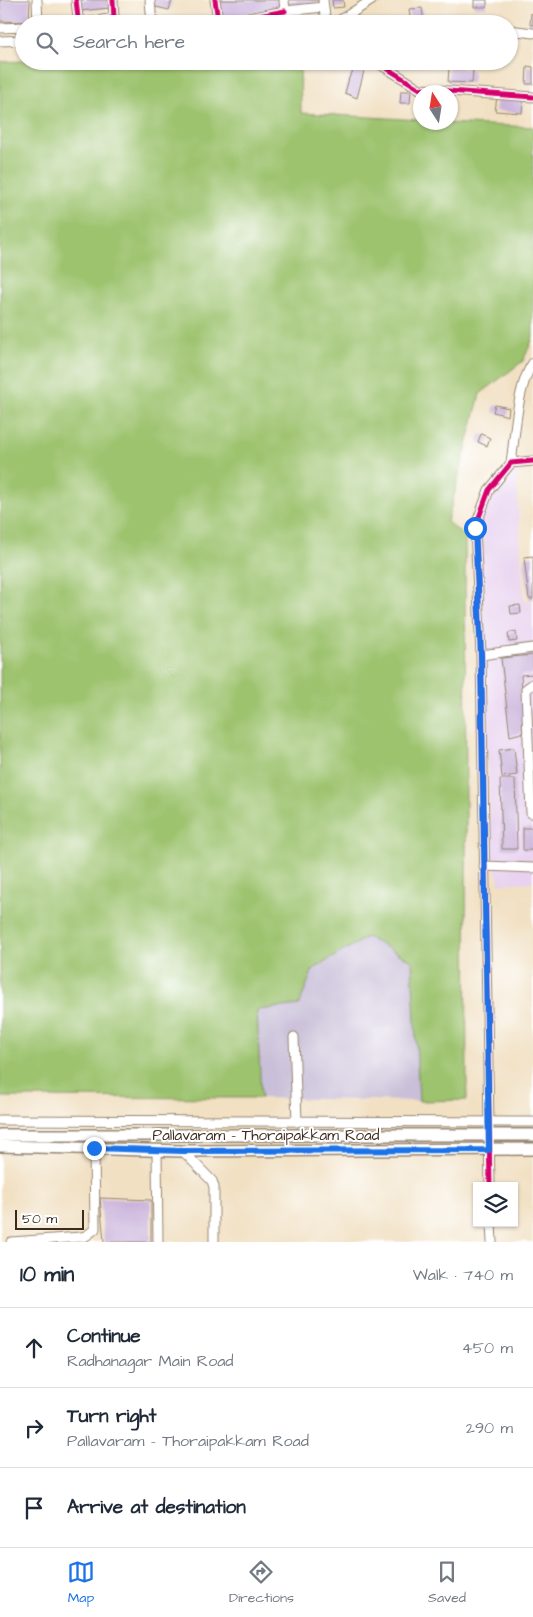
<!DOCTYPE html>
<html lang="en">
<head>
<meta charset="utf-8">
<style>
	body { margin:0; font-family:"Architects Daughter",sans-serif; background:#f2f2f3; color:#1f2937 }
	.controls { position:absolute; right:15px; bottom:15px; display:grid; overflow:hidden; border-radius:0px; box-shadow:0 1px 4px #0004 }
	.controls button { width:45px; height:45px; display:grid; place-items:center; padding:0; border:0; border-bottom:1px solid #e0e1e3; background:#fff; color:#1f2937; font:25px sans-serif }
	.compass { position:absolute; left:413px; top:85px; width:45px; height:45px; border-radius:50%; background:#fff; box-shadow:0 1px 4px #0004; rotate:348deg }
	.scale { position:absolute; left:15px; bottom:12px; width:69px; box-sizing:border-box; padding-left:5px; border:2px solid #3b2a1e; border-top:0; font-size:14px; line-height:18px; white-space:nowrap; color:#3b2a1e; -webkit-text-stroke:4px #fff; paint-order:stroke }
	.stop { position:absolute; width:15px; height:15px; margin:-11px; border:4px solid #1a73e8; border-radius:50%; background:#fff }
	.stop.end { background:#1a73e8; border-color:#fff; box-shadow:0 1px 5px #0008 }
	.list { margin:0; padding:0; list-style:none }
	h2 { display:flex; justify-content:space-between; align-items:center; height:65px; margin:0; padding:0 20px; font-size:21px }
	h2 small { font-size:16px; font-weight:400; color:#747a83 }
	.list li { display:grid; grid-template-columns:32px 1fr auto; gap:15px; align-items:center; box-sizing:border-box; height:80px; padding:0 20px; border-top:1px solid #e0e1e3 }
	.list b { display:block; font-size:19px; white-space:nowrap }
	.list p { margin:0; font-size:16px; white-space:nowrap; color:#747a83 }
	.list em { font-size:16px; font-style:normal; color:#747a83 }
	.icon { flex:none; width:28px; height:28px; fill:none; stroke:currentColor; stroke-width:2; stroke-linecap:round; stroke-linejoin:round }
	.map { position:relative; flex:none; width:533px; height:1242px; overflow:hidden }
	.search { position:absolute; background:#fff; box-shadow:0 1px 4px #0004; left:15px; right:15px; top:15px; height:55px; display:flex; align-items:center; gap:12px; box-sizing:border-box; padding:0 18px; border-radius:28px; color:#747a83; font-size:19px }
	.sheet { height:305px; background:#fff }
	nav { display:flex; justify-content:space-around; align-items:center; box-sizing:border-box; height:70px; border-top:1px solid #e0e1e3; background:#fff; font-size:14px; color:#747a83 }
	nav a { display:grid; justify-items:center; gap:2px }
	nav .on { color:#1a73e8 }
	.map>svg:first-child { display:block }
</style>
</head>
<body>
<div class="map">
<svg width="533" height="1242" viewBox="0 0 533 1242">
	<rect width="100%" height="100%" fill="#fff"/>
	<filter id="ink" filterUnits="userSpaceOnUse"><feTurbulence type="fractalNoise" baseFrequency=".02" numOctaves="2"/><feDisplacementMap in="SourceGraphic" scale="10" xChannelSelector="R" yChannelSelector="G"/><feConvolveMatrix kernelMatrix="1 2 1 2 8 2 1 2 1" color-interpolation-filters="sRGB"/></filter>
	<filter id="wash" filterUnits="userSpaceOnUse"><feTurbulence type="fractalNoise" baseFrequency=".0096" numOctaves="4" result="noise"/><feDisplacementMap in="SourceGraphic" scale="20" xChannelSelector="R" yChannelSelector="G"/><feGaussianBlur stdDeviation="1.12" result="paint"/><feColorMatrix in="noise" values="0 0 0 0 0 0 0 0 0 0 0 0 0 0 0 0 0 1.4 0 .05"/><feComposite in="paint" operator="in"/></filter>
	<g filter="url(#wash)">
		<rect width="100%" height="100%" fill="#f1e0c2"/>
		<path fill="#e8d2ef" d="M516 468 524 602 533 601V882L500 884 492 859 477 532 482 513 491 497Z"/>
		<path fill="#c9bfd8" d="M367 937 412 961 419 1101 261 1098 257 1010 299 1005 313 969Z"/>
		<path fill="#9dc36e" stroke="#6c7646" d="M24 61H300L301 113 420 120V122L533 127V338L523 361 480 394 447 522 465 536 467 1100 419 1101 412 961 367 937 313 969 299 1005 257 1010 261 1098 0 1097V62Z"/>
		<g id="blocks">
			<path fill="#cbb4dc" d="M0 0H30L29 22 0 21Z
				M78 0H109L110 8 79 11Z
				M153 0H172L169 10 152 6Z
				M219 0H280L281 7 222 18Z
				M288 0H318V3L288 7Z
				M332 0H343L344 7 333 8Z
				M474 0H487V7H474Z
				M422 8 424 23 411 24 409 9Z
				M531 13 533 14V25H530Z
				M361 19 365 24H355Z
				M447 20V24H428V23Z
				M394 61H406L405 64Z
				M357 64 364 71 357 98 345 93 349 78Z
				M527 66 533 67V84H526Z
				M449 68 473 70 472 83 448 82Z
				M401 91H411L410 103H400Z
				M497 97 523 100 522 113 495 111Z
				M495 405 509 408 508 416 493 412Z
				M481 434 490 438 487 446 478 442Z
				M533 556V599H529L524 557Z
				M520 605 521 613 511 614 510 606Z
				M516 632 517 641 509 642 508 633Z
				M533 655V674L521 675 525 732 510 736 501 658Z
				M514 748 517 775 502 777 499 750Z
				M500 779H515L517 849H502Z
				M523 828H533V850H523Z
				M100 1198 151 1200V1242H104Z"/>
		</g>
	</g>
	<g filter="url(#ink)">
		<use href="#blocks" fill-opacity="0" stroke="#968570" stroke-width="1"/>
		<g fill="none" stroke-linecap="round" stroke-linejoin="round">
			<defs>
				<path id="minor" d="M37 0 38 24
					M76 0 78 18 86 23 114 18 113 0
					M150 0 152 24
					M215 0 218 20 222 23 285 11
					M284 0 285 11 324 7
					M323 0 326 24
					M334 24 372 0
					M0 28 24 27
					M509 30 533 33
					M0 41 24 40
					M375 61 420 89 533 97
					M511 463C515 436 517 385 533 363
					M481 655 533 648
					M531 813 526 689 533 684
					M484 866 533 868
					M294 1037 297 1122
					M0 1120 533 1122
					M157 1150 158 1242
					M183 1151 212 1181 214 1187V1242
					M490 1186 481 655 475 528 489 490 511 463 533 461
					M491 1223 492 1242
					M11 1242 81 1237 86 1236 95 1229 94 1148"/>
				<path id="major" d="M0 1135H533
					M0 1146 183 1151 533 1149"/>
			</defs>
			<use href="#minor" stroke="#968570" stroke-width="11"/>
			<use href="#major" stroke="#968570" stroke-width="14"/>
			<use href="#minor" stroke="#fff" stroke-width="9"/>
			<use href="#major" stroke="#fff" stroke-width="11"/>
			<defs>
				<path id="cycleway" d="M76 0 78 18 86 23 114 18 113 0
					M215 0 218 20 222 23 285 11
					M375 61 420 89 533 97
					M490 1186 481 655 475 528 489 490 511 463 533 461"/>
			</defs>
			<use href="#cycleway" stroke="#fff" stroke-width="8"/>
			<use href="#cycleway" stroke="#d6006c" stroke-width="5"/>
		</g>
	</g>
	<g fill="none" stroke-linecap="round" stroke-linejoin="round" filter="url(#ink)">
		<path stroke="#1a73e8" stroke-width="6" d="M94 1148 182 1151 489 1150 481 655 475 528"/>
	</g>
	<g text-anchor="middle" stroke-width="4" stroke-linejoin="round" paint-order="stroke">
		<g font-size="15" fill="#3b2a1e" stroke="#fff">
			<text x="266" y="1140">Pallavaram - Thoraipakkam Road</text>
		</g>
	</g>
</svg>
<div class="controls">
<button><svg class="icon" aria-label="layers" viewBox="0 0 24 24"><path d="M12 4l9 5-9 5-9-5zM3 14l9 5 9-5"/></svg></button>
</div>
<svg class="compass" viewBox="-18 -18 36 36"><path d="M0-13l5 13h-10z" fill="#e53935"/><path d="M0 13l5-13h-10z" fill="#747a83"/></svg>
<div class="scale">50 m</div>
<div class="stop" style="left:475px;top:528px"></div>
<div class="stop end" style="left:94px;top:1148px"></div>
<div class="search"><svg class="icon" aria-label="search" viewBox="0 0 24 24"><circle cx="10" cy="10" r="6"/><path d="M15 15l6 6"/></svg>Search here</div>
</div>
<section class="sheet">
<h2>10 min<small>Walk · 740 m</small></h2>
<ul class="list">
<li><svg class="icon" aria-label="ahead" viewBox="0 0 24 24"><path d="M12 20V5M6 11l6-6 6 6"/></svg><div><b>Continue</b><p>Radhanagar Main Road</p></div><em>450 m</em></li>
<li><svg class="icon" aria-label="right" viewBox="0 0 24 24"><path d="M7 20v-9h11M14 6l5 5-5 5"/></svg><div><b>Turn right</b><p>Pallavaram - Thoraipakkam Road</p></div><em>290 m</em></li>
<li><svg class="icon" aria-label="arrive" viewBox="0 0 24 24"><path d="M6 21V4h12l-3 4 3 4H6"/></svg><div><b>Arrive at destination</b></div></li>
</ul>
</section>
<nav>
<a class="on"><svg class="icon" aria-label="map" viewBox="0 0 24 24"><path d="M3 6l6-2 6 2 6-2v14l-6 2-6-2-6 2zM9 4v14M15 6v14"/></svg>Map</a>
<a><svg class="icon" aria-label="directions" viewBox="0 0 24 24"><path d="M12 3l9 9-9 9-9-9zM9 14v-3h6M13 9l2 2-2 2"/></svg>Directions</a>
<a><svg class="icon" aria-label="saved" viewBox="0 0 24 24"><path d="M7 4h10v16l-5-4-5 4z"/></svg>Saved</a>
</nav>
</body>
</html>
